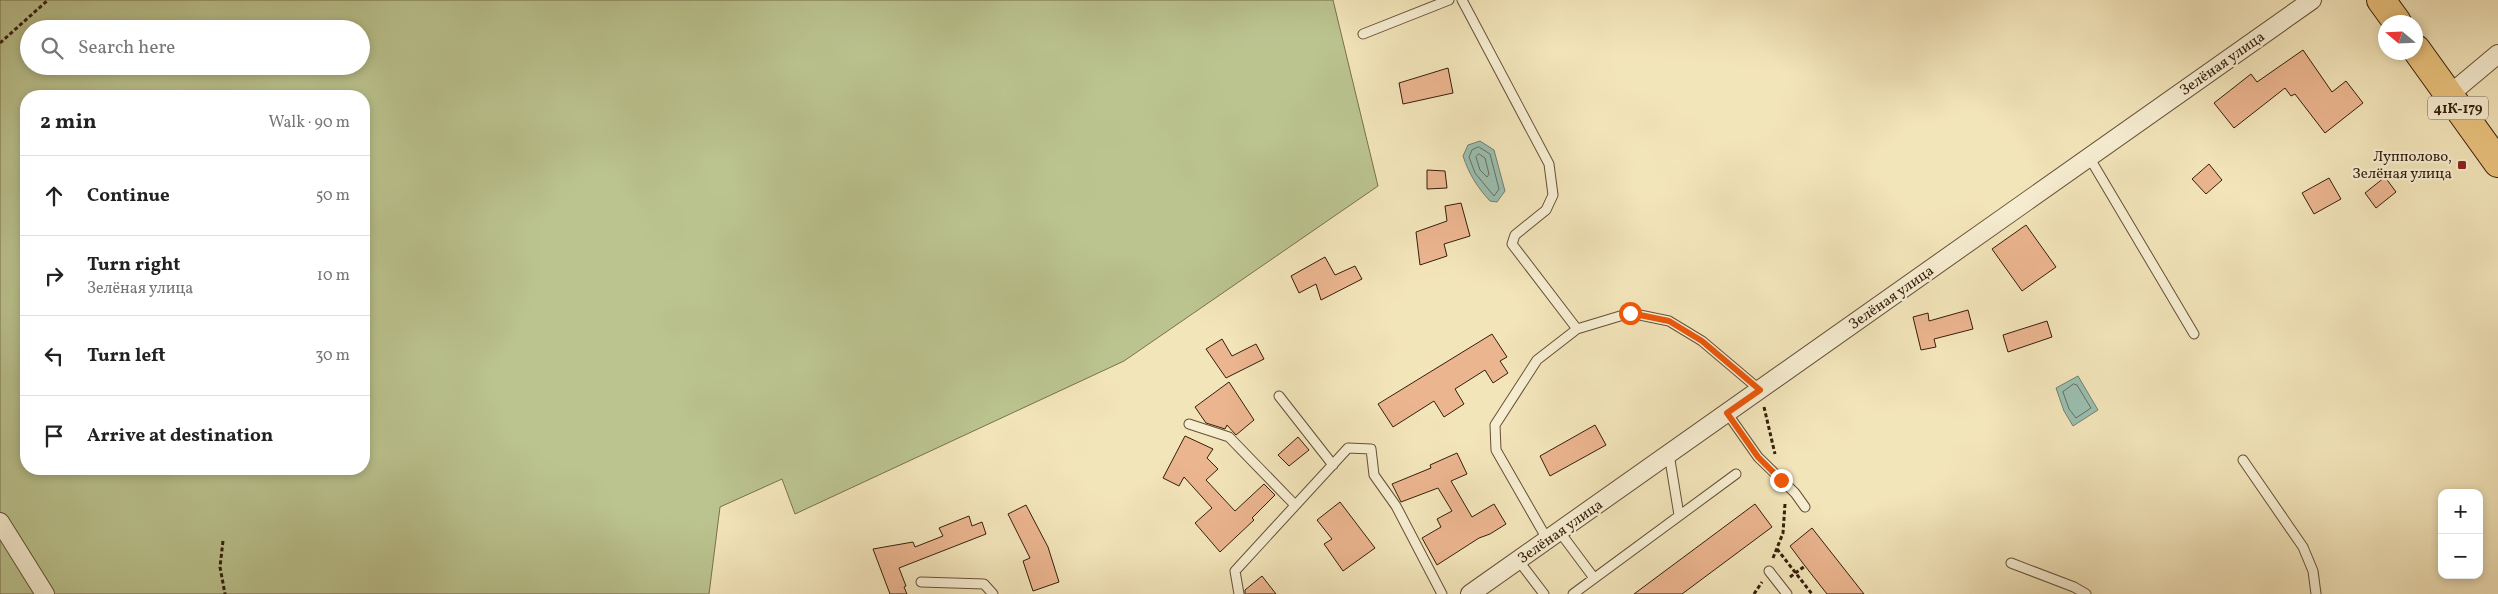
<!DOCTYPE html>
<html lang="en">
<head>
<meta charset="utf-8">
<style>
	body { margin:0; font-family:Vollkorn,serif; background:#f6f6f6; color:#222 }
	.controls { position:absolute; right:15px; bottom:15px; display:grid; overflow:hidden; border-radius:10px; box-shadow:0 2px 8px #0003 }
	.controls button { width:45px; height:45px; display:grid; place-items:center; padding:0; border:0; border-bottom:1px solid #e0e0e0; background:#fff; color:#222; font:25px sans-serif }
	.compass { position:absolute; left:2378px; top:15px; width:45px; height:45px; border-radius:50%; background:#fff; box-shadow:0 2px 8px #0003; rotate:289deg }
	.stop { position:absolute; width:15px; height:15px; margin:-11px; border:4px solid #ea580c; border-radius:50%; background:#fff }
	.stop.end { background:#ea580c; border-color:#fff; box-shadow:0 1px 5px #0008 }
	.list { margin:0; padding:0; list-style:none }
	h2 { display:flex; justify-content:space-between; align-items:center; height:65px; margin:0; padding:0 20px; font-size:21px }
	h2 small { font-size:16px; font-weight:400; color:#767676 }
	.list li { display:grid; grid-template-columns:32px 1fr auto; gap:15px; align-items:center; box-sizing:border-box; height:80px; padding:0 20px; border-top:1px solid #e0e0e0 }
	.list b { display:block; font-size:19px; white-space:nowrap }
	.list p { margin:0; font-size:16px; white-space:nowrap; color:#767676 }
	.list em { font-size:16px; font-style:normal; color:#767676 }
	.icon { flex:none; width:28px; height:28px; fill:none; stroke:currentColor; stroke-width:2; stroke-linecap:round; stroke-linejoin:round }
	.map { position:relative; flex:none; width:2498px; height:594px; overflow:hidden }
	.search { position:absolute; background:#fff; box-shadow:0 2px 8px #0003; left:20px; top:20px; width:350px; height:55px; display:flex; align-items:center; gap:12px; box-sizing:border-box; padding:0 18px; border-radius:28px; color:#767676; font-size:19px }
	.panel { position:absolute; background:#fff; box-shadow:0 2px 8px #0003; left:20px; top:90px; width:350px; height:385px; border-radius:20px }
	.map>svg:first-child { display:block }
</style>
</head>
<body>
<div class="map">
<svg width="2498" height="594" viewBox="0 0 2498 594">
	<rect width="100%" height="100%" fill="#f3e5ba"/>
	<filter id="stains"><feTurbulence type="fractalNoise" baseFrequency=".004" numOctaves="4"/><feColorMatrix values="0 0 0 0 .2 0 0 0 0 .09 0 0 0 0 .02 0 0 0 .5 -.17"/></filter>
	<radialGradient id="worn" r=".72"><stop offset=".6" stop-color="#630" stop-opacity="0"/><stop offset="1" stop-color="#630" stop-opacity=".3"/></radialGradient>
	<path fill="#bbc48f" stroke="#78714d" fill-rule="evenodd" d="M0 0H1333L1378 186 1124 361 795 514 782 479 720 507 709 594H0ZM29 29H361V66H29ZM26 96H364V469H26Z"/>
	<path fill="#9bbfb1" stroke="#737f6f" d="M1480 141 1494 150 1505 191 1497 202 1490 201C1477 187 1469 174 1463 156L1468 145Z
		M2078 376 2098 410 2073 426 2064 411 2056 388Z"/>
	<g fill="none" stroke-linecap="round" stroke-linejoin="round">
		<path stroke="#686e5e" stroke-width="1" d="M1479 147 1490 154 1499 189 1494 196 1475 173 1469 157 1472 150Z
			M1479 154 1485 158 1489 174 1487 177 1480 170 1476 157Z
			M2074 384 2077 385 2091 408 2076 418 2069 409 2063 392Z"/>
	</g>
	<path fill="#ebb58f" stroke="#361e0b" d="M2303 50 2332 92 2346 81 2363 103 2325 133 2295 94 2291 96 2285 88 2234 128 2214 103 2251 74 2257 82Z
		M1448 68 1453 93 1403 104 1399 83Z
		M2209 164 2222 180 2206 194 2192 179Z
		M1427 170 1445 171 1447 188 1427 189Z
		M2385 177 2396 192 2376 208 2365 193Z
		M2329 178 2341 199 2314 214 2302 193Z
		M1461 203 1470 236 1444 244 1447 256 1420 265 1416 232 1447 221 1445 206Z
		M2026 225 2056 267 2022 291 1992 249Z
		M1325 257 1335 275 1355 266 1362 279 1321 300 1316 284 1299 293 1291 276Z
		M1968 310 1973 329 1934 339 1936 347 1921 350 1913 317 1928 313 1929 321Z
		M2047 321 2052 337 2008 352 2003 335Z
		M1492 334 1507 357 1500 361 1508 373 1493 383 1485 370 1455 389 1464 404 1444 417 1434 401 1393 427 1378 404Z
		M1222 339 1232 356 1256 344 1264 359 1226 378 1206 349Z
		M1229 382 1254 420 1236 435 1227 425 1225 429 1206 423 1195 407Z
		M1595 425 1606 445 1550 476 1540 456Z
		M1185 436 1213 449 1207 458 1218 469 1206 480 1235 511 1264 484 1275 495 1252 518 1254 520 1220 552 1195 523 1212 508 1184 477 1179 486 1163 478Z
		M1298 437 1309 450 1289 466 1278 455Z
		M1457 453 1467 474 1451 481 1472 517 1494 504 1506 524 1490 534 1479 538 1437 565 1422 538 1441 527 1437 519 1452 511 1438 488 1401 502 1392 484 1431 468 1430 465Z
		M1340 502 1375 548 1343 571 1324 544 1332 539 1317 520Z
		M1755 504 1772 527 1682 594H1634Z
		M1026 505 1048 547 1059 582 1033 591 1023 561 1030 558 1008 514Z
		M969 516 972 526 982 522 986 534 899 568 906 586 904 587 907 594H890L873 549 913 542 915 547 943 536 939 528Z
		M1812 528 1864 594H1827L1805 566 1790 546Z
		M1262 576 1276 594H1245V590Z"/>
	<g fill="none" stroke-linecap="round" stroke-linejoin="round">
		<defs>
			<path id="lane" d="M1462 0 1549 164 1553 195 1546 210 1515 235 1512 244 1577 329
				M1363 34 1449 0
				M2089 157 2194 334
				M1279 396 1333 465
				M1727 413 1758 457 1795 493 1805 507
				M1189 424 1229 437 1295 505
				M1669 454 1679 515
				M2243 460 2303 547 2313 571 2316 594
				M1559 531 1594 578
				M1547 539 1496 450 1495 425 1537 360 1577 329 1630 313 1669 321 1702 341 1760 390
				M1518 560 1544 594
				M2011 563 2074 587 2086 594
				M1769 571 1787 594
				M921 582 984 584 993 594
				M1239 594 1235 571 1348 448 1371 449 1374 475 1396 506 1442 594
				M1573 594 1736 474"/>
			<path id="street" d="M2449 95 2498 54
				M0 522 45 594
				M1470 594 2312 0"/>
			<path id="primary" d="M2381 0 2397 22
				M2416 49 2498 163"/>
		</defs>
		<use href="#lane" stroke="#655037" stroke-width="11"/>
		<use href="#street" stroke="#655037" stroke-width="20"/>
		<use href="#primary" stroke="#361e0b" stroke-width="30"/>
		<path stroke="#361e0b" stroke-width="3" stroke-dasharray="4 2.5" stroke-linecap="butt" d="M0 43 48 0
			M1764 407 1775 454
			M223 541 220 567 225 594
			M1777 549 1812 594
			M1773 558 1783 533 1785 504
			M1790 577 1805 566
			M1754 594 1762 582"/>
		<use href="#lane" stroke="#f7eed2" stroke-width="9"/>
		<use href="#street" stroke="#f7eed2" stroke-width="18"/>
		<use href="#primary" stroke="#eac27d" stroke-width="28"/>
	</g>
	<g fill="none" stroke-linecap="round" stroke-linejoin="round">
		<path stroke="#ea580c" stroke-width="6" d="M1630 313 1669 321 1702 341 1760 390 1727 413 1758 457 1781 480"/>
	</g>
	<rect fill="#8f2418" stroke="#f7eed2" stroke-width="2" x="2457" y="160" width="10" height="10" rx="2.5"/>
	<g text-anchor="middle" stroke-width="4.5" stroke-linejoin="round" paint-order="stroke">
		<rect fill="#f7eed2" stroke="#705c47" stroke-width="1" x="2428" y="96.5" width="60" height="23" rx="4"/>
		<g font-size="14" font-weight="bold" fill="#361e0b">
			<text x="2458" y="113">41К-179</text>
		</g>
		<g font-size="15" fill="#361e0b" stroke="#f7eed2">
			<text transform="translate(2222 63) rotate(-35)" y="5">Зелёная улица</text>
			<text transform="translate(1891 297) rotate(-35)" y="5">Зелёная улица</text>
			<text transform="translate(1560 531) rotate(-35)" y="5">Зелёная улица</text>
		</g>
		<g font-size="15" fill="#361e0b" stroke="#f7eed2" text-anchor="end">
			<text x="2452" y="161">Лупполово,<tspan x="2452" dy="17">Зелёная улица</tspan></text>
		</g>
	</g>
	<rect width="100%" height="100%" filter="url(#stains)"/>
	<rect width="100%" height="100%" fill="url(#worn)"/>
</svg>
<div class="controls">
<button>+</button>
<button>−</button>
</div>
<svg class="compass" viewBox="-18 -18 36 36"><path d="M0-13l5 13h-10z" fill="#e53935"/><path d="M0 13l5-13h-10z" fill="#767676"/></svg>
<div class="stop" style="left:1630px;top:313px"></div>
<div class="stop end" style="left:1781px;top:480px"></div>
<div class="search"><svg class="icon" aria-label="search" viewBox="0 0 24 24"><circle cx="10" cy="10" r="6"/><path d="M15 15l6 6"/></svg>Search here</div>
<section class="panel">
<h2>2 min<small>Walk · 90 m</small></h2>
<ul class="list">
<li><svg class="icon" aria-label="ahead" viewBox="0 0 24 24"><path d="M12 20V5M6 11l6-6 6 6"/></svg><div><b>Continue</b></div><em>50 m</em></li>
<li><svg class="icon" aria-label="right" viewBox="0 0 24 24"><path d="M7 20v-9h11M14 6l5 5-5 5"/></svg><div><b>Turn right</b><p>Зелёная улица</p></div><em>10 m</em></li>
<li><svg class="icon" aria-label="left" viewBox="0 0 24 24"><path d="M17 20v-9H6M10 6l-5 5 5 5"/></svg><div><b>Turn left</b></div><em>30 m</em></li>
<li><svg class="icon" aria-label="arrive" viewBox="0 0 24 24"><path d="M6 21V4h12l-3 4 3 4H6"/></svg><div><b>Arrive at destination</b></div></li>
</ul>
</section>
</div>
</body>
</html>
